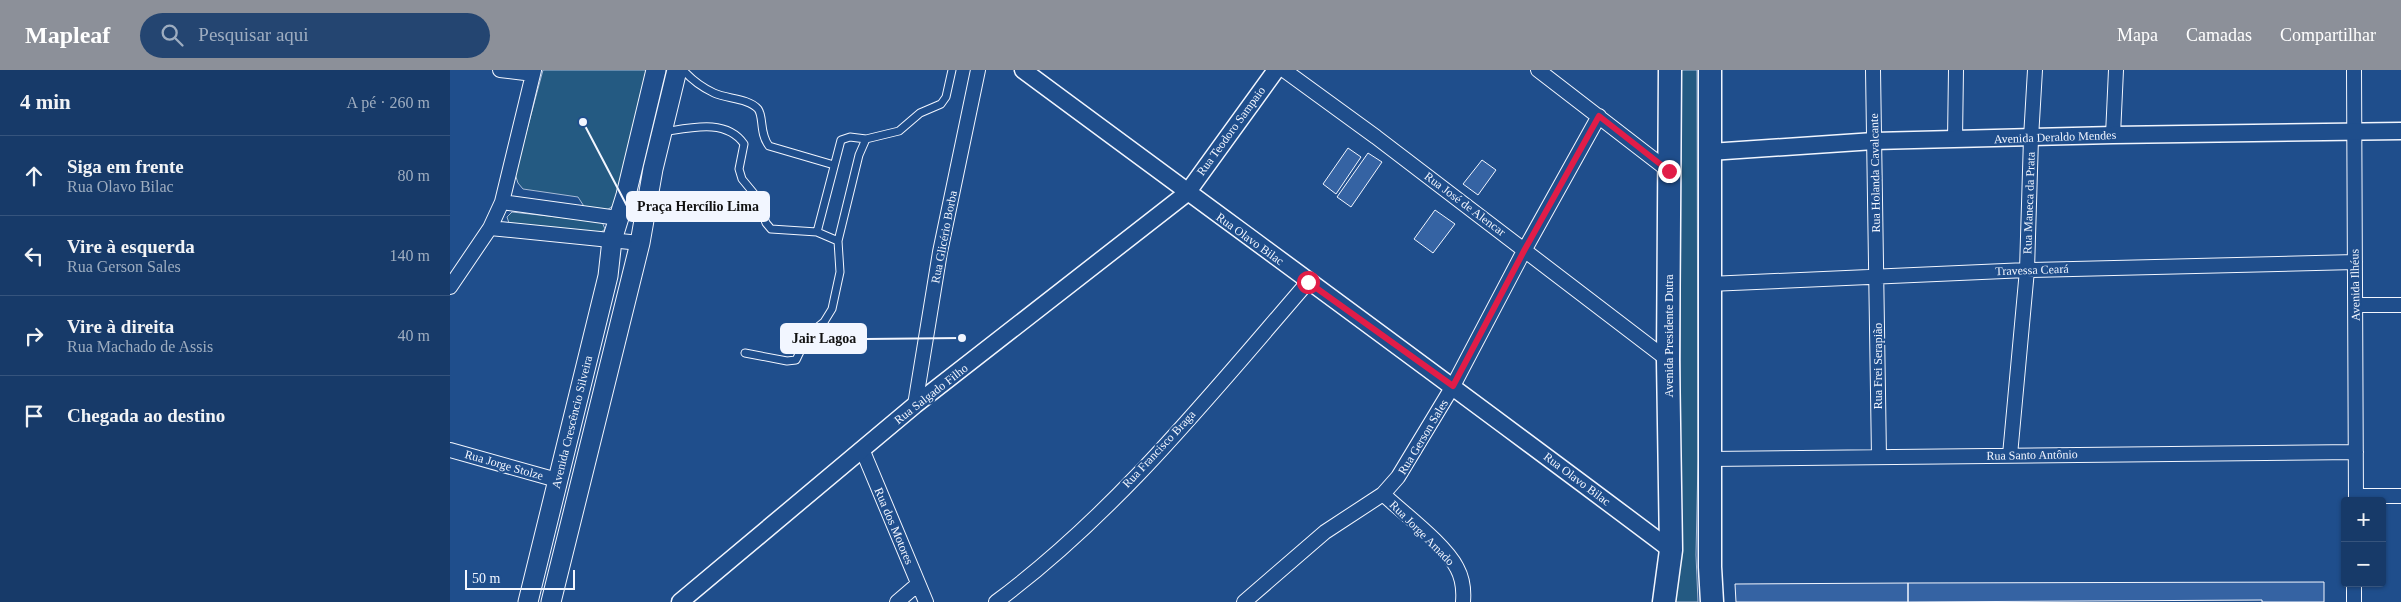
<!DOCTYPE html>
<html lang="pt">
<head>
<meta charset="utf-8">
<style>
	body { margin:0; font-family:"Times New Roman",serif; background:#244571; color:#f1f3f6 }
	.controls { position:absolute; right:15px; bottom:15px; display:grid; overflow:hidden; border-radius:5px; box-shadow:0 1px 4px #0004 }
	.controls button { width:45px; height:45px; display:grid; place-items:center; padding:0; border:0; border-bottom:1px solid #36547d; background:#173a69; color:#f1f3f6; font:25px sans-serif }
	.scale { position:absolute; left:15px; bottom:12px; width:110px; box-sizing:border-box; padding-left:5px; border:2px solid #f2f6ff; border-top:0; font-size:14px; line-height:18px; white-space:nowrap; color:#f2f6ff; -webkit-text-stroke:4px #1f4e8c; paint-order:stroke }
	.stop { position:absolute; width:15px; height:15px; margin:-11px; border:4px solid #e11d48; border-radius:50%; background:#fff }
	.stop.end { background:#e11d48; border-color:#fff; box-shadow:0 1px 5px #0008 }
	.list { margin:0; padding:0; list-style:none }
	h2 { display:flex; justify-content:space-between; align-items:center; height:65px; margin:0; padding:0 20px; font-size:21px }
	h2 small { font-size:16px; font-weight:400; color:#9eadc0 }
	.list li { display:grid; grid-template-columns:32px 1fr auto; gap:15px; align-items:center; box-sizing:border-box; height:80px; padding:0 20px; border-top:1px solid #36547d }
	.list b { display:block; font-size:19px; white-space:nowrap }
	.list p { margin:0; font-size:16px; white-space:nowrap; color:#9eadc0 }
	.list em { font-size:16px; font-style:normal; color:#9eadc0 }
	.icon { flex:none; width:28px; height:28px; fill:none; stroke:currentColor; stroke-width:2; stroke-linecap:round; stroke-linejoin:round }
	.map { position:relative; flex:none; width:1951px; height:532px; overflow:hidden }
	header { display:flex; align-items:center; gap:30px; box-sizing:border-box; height:70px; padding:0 25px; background:#8c9099; color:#fff }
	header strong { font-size:24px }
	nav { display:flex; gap:28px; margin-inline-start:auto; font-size:18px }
	.search { width:350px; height:45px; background:#244571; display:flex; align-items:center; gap:12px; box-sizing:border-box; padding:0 18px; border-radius:28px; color:#9eadc0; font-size:19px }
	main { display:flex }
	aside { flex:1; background:#173a69 }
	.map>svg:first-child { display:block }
</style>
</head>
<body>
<header>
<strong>Mapleaf</strong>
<div class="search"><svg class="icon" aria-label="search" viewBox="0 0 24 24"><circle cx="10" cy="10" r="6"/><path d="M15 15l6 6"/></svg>Pesquisar aqui</div>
<nav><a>Mapa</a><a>Camadas</a><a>Compartilhar</a></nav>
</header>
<main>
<aside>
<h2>4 min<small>A pé · 260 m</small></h2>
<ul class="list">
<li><svg class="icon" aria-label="ahead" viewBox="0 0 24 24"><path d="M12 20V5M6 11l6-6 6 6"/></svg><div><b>Siga em frente</b><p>Rua Olavo Bilac</p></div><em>80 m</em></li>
<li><svg class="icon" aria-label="left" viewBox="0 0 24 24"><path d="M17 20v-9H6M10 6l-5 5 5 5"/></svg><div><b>Vire à esquerda</b><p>Rua Gerson Sales</p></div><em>140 m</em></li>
<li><svg class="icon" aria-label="right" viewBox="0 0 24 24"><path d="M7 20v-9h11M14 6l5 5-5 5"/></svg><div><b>Vire à direita</b><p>Rua Machado de Assis</p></div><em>40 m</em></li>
<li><svg class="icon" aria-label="arrive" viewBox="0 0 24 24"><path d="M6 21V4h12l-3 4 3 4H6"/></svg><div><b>Chegada ao destino</b></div></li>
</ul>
</aside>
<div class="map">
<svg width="1951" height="532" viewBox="0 0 1951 532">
	<rect width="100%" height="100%" fill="#1f4e8c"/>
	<path fill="#245a82" stroke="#a8bbd7" d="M93 0H198L170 125C160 142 156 142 137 141L128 127 73 119 68 113 65 104Z
		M1231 0H1247L1248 390 1246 485 1248 532H1224L1230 431Z
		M62 142 152 152 155 159 150 163 59 153 57 147Z"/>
	<path fill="#3563a3" stroke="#f2f6ff" d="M898 78 911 87 886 124 873 114Z
		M918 83 932 92 901 137 887 127Z
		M1032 90 1046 100 1028 125 1013 114Z
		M985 140 1005 154 983 183 964 169Z
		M1874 512V532H1812V530L1458 532V513Z
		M1458 513V532H1286L1285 514Z"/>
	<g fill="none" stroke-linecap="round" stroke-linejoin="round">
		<defs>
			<path id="service" d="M233 0C242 10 251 17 264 23 277 29 298 28 308 39 314 47 309 63 319 76L384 95
				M213 62C240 58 276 48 294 74L289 99 292 109 306 126 316 153 321 159 367 162 388 171
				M367 162 391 70 400 67 416 69
				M295 283 337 291 346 290 358 265 374 252 382 239 390 202 388 171 409 85 416 69 449 61 470 43 491 34 496 27 502 0"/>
			<path id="minor" d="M50 0 83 4
				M834 0 926 67 1218 290
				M1088 0 1219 101
				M1423 0 1429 387
				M1904 0 1906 431
				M1663 65 1666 0
				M1505 69 1506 0
				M52 132 168 148
				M40 158 190 173
				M1259 214 1577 200 1905 192
				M0 217 40 158 52 132 84 0
				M1906 235H1951
				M465 335 490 182 528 0
				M412 379 476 532
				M0 380 107 410
				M1560 385 1577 200 1581 68 1585 0
				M1259 389 1906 382
				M933 424C953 443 995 474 1007 498 1013 509 1014 520 1013 532
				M1906 426H1951
				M447 532 468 514
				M546 532C666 443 761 324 858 212
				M794 532 875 462 933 424 948 407 1003 316 1075 179 1149 46
				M1904 532V513"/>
			<path id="tertiary" d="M573 0C789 160 1006 318 1221 480
				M1260 82 1424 71 1663 65 1951 61
				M230 532 465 335 737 123 826 0"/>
			<path id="secondary" d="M78 532 158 206 162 170 176 125 206 0
				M101 532 190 173 203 99 227 0"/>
			<path id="trunk" d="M1260 0V497L1262 532
				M1214 532 1221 480 1218 290 1220 0"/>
		</defs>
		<use href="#service" stroke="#f2f6ff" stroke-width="9"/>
		<use href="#minor" stroke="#f2f6ff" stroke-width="16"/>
		<use href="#tertiary" stroke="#f2f6ff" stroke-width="19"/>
		<use href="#secondary" stroke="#f2f6ff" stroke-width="21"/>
		<use href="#trunk" stroke="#f2f6ff" stroke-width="25"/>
		<use href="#service" stroke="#1f4e8c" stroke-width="7"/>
		<use href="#minor" stroke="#1f4e8c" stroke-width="14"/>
		<use href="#tertiary" stroke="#1f4e8c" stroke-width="16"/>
		<use href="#secondary" stroke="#1f4e8c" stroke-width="19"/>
		<use href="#trunk" stroke="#1f4e8c" stroke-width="22"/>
	</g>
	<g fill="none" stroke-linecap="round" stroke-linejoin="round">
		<path stroke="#e11d48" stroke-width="6" d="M858 212 1003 316 1075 179 1149 46 1219 101"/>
	</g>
	<g text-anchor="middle" stroke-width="4" stroke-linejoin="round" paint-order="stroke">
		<g font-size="12" fill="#f2f6ff" stroke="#1f4e8c">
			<text transform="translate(781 61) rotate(-54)" y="4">Rua Teodoro Sampaio</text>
			<text transform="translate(1605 67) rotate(-2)" y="4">Avenida Deraldo Mendes</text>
			<text transform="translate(1425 103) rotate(-91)" y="4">Rua Holanda Cavalcante</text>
			<text transform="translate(1579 133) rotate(-88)" y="4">Rua Maneca da Prata</text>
			<text transform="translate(1015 134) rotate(37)" y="4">Rua José de Alencar</text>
			<text transform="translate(494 167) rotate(-79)" y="4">Rua Glicério Borba</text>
			<text transform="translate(800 169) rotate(36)" y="4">Rua Olavo Bilac</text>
			<text transform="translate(1582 200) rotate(-2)" y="4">Travessa Ceará</text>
			<text transform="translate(1905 215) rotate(-91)" y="4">Avenida Ilhéus</text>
			<text transform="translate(1219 266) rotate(-90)" y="4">Avenida Presidente Dutra</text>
			<text transform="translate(1428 296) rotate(-90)" y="4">Rua Frei Serapião</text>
			<text transform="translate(481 324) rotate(-38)" y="4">Rua Salgado Filho</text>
			<text transform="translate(122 352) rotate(-76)" y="4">Avenida Crescêncio Silveira</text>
			<text transform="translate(973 367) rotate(-59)" y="4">Rua Gerson Sales</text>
			<text transform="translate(709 379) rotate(-47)" y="4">Rua Francisco Braga</text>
			<text transform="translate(1582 385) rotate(-1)" y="4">Rua Santo Antônio</text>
			<text transform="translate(54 395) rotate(16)" y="4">Rua Jorge Stolze</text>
			<text transform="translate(1127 409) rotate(37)" y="4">Rua Olavo Bilac</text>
			<text transform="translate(444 456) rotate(67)" y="4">Rua dos Motores</text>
			<text transform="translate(972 463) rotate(45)" y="4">Rua Jorge Amado</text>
		</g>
	</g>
	<path fill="none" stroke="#f2f6ff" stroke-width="2" d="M133 52L177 136M512 268L416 269"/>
	<g fill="#f2f6ff" stroke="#1f4e8c" stroke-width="2">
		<circle cx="133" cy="52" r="5"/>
		<circle cx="512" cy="268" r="5"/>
	</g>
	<g fill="#f2f6ff" stroke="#f2f6ff" stroke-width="2">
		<rect x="177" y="122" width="142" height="29" rx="5"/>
		<rect x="331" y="254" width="85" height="29" rx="5"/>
	</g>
	<g font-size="14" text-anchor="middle" font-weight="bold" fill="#111">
		<text x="248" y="141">Praça Hercílio Lima</text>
		<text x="374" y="273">Jair Lagoa</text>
	</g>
</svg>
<div class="controls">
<button>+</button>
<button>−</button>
</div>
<div class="scale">50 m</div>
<div class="stop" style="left:858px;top:212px"></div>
<div class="stop end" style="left:1219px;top:101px"></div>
</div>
</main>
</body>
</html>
